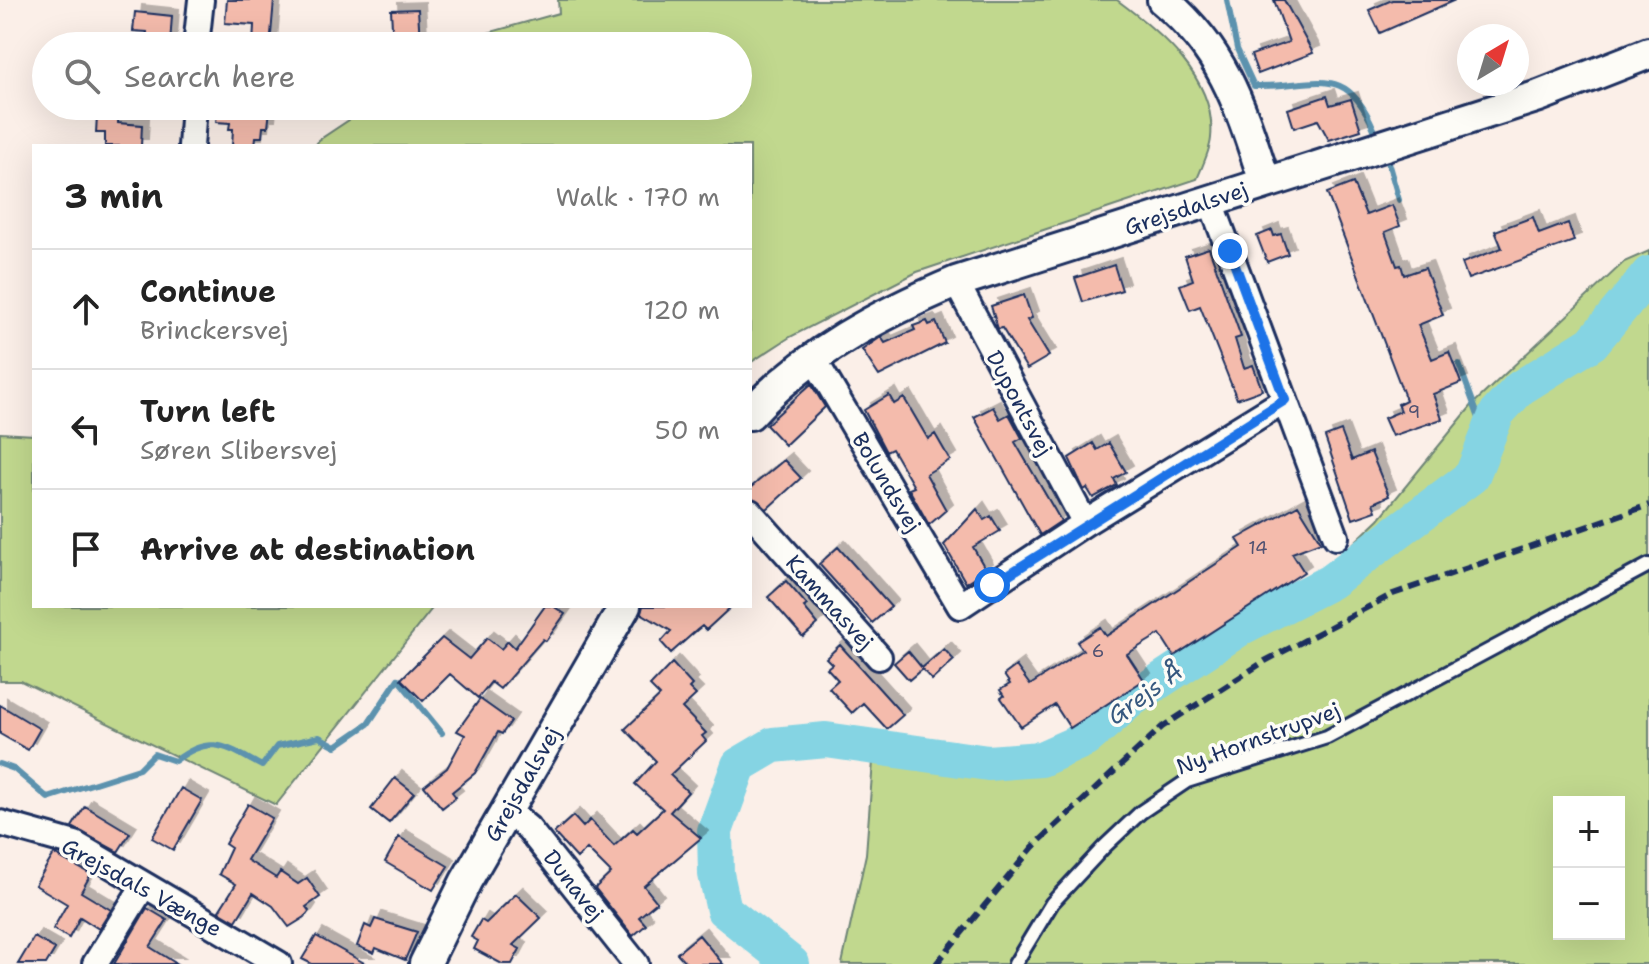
<!DOCTYPE html>
<html lang="en">
<head>
<meta charset="utf-8">
<style>
	body { margin:0; font-family:"Shantell Sans",sans-serif; background:#f2f2f2; color:#222 }
	.controls { position:absolute; right:24px; bottom:24px; display:grid; overflow:hidden; border-radius:0px; box-shadow:0 8px 32px #0002 }
	.controls button { width:72px; height:72px; display:grid; place-items:center; padding:0; border:0; border-bottom:2px solid #e0e0e0; background:#fff; color:#222; font:40px sans-serif }
	.compass { position:absolute; left:1457px; top:24px; width:72px; height:72px; border-radius:50%; background:#fff; box-shadow:0 8px 32px #0002; rotate:38deg }
	.stop { position:absolute; width:24px; height:24px; margin:-18px; border:6px solid #1a73e8; border-radius:50%; background:#fff }
	.stop.end { background:#1a73e8; border-color:#fff; box-shadow:0 2px 8px #0008 }
	.list { margin:0; padding:0; list-style:none }
	h2 { display:flex; justify-content:space-between; align-items:center; height:104px; margin:0; padding:0 32px; font-size:34px }
	h2 small { font-size:26px; font-weight:400; color:#767676 }
	.list li { display:grid; grid-template-columns:52px 1fr auto; gap:24px; align-items:center; box-sizing:border-box; height:120px; padding:0 32px; border-top:2px solid #e0e0e0 }
	.list b { display:block; font-size:30px; white-space:nowrap }
	.list p { margin:0; font-size:26px; white-space:nowrap; color:#767676 }
	.list em { font-size:26px; font-style:normal; color:#767676 }
	.icon { flex:none; width:44px; height:44px; fill:none; stroke:currentColor; stroke-width:2; stroke-linecap:round; stroke-linejoin:round }
	.map { position:relative; flex:none; width:1649px; height:964px; overflow:hidden }
	.search { position:absolute; background:#fff; box-shadow:0 8px 32px #0002; left:32px; top:32px; width:720px; height:88px; display:flex; align-items:center; gap:20px; box-sizing:border-box; padding:0 28px; border-radius:44px; color:#767676; font-size:30px }
	.panel { position:absolute; background:#fff; box-shadow:0 8px 32px #0002; left:32px; top:144px; width:720px; height:464px; border-radius:0px }
	.map>svg:first-child { display:block }
</style>
</head>
<body>
<div class="map">
<svg width="1649" height="964" viewBox="0 0 1649 964">
	<defs>
		<filter id="shadow"><feDropShadow dx="7" dy="-7" stdDeviation="0" flood-color="#0004"/></filter>
	</defs>
	<rect width="100%" height="100%" fill="#fbefe8"/>
	<filter id="ink" filterUnits="userSpaceOnUse"><feTurbulence type="fractalNoise" baseFrequency=".0125" numOctaves="2"/><feDisplacementMap in="SourceGraphic" scale="16" xChannelSelector="R" yChannelSelector="G"/><feConvolveMatrix kernelMatrix="1 2 1 2 8 2 1 2 1" color-interpolation-filters="sRGB"/></filter>
	<g filter="url(#ink)">
		<path fill="#c1d88e" stroke="#6e8476" stroke-width="2" fill-rule="evenodd" d="M558 0H1117C1159 31 1217 79 1211 138 1210 151 1202 167 1197 179L917 272 790 337 750 363V146H315L319 140 370 106H738V46H441L559 13Z
			M1649 251V964H842L866 854 875 735 1017 753 1063 741 1125 692 1322 573 1379 519 1473 404 1624 262ZM1559 802H1619V934H1559Z
			M0 433 34 435V606H434L276 805 21 681H0Z"/>
		<g fill="none" stroke-linecap="round" stroke-linejoin="round">
			<path stroke="#5b92ae" stroke-width="6" d="M1227 0 1237 49 1254 86C1314 88 1345 60 1374 129
				M1388 162 1399 200
				M1459 364 1487 440
				M0 764 14 769 48 798 139 769 154 754 175 761C211 733 226 747 262 766L277 746 319 737 336 746 368 724 398 679 442 733"/>
			<path stroke="#85d4e3" stroke-width="36" d="M792 964 724 910 716 874 715 831 739 765 773 745 826 740 988 763 1041 759 1086 739 1132 699 1242 627 1330 582 1472 476 1497 413 1520 388 1592 343 1649 274"/>
		</g>
		<path fill="#f4bbac" stroke="#1b2f5e" stroke-width="2" filter="url(#shadow)" d="M227 0H274L270 46H253L254 25 225 23Z
			M1274 0H1284L1313 53 1258 74 1251 55 1289 42Z
			M1392 0H1455L1380 33 1369 10Z
			M418 9 420 42 393 44 391 10Z
			M135 12 172 16 170 44 146 41 147 32 133 31Z
			M1327 96 1330 105 1351 99 1361 130 1329 140 1318 120 1294 128 1288 109Z
			M103 106 119 107 118 123 142 125 141 146H105V133H96L97 115H102Z
			M218 106 270 110 268 127H263L262 137H256L255 146H232L233 129H229L230 123 216 122Z
			M1353 183 1366 215 1392 205 1400 226 1385 232 1397 266 1401 265 1404 275 1425 268 1443 315 1418 325 1432 359 1449 352 1461 383 1433 394 1442 419 1392 436 1384 418 1401 411 1398 404 1406 400 1327 193Z
			M1533 217 1539 234 1568 223 1574 241 1468 279 1462 263 1502 248 1495 231Z
			M1272 230 1274 236 1281 234 1288 254 1267 262 1257 236Z
			M1209 248 1241 337 1235 339 1244 368 1253 365 1262 390 1237 399 1200 306 1190 310 1180 285 1193 280 1185 256Z
			M1114 265 1122 290 1083 302 1075 278Z
			M1024 295 1032 318 1027 320 1049 356 1027 369 1002 328 998 329 991 306Z
			M927 321 929 325 936 322 945 343 879 376 862 350 881 337 885 343 915 330 913 326Z
			M811 384 825 407 785 445 766 425Z
			M889 395 894 404 904 398 928 439 935 434 950 460 926 474 946 510 929 525 909 489 914 487 892 449 886 452 864 410Z
			M993 407 1000 419 1009 414 1022 438 1015 442 1061 521 1040 535 974 417Z
			M1341 431 1352 460 1371 452 1389 496 1373 503 1376 511 1353 519 1325 437Z
			M1093 443 1097 450 1109 443 1126 472 1114 479 1117 485 1093 498 1087 488 1084 490 1069 458Z
			M784 460 801 478 767 509 750 497V488Z
			M1298 505 1321 542 1292 553 1304 572 1174 656 1160 634 1127 654 1144 680 1070 728 1055 705 1021 727 1001 698 1004 696 1000 690 1010 684 1004 675 1016 666 1030 685 1083 650 1077 642 1100 627 1106 636 1242 547 1237 539Z
			M977 509 984 520 991 516 1000 531 973 547 986 570 966 583 944 545Z
			M838 547 891 607 872 623 819 564Z
			M786 581 807 605 804 607 818 624 803 637 768 597Z
			M545 606H553L565 614 546 641 543 639 500 689 491 682 478 698 450 674 423 701 401 679 442 638 469 659 487 638 501 649 508 641 515 648Z
			M643 606H732L706 630 702 626 697 630 671 653 661 642 671 631 641 613Z
			M840 645 903 715 887 729 863 703 852 713 829 688 838 680 827 668 832 664 826 658Z
			M944 649 954 660 932 680 922 669 909 680 894 663 908 651 922 668Z
			M672 663 692 685 689 688 696 695 682 708 706 733 702 736 706 741 670 775 688 792 670 812 701 838 644 886 657 902 639 917 646 925 633 936 595 888 611 873 587 849 577 858 554 833 573 816 583 827 590 820 614 846 633 829 637 833 663 809 635 784 656 761 625 729 660 696 650 686Z
			M480 699 511 721 502 734 498 732 475 773 452 792 456 797 442 808 424 786 447 768 465 735 457 731Z
			M0 705 40 729 28 750 0 734Z
			M395 778 414 793 389 823 371 809Z
			M181 788 202 800 173 850 152 838Z
			M248 804 272 818 247 860 276 878 280 872 298 884 307 878 320 897 306 907 309 911 305 917 289 927 273 906 253 893 236 921 219 911 236 884 219 874 231 848 225 844Z
			M85 806 130 833 118 852 72 827Z
			M399 837 448 866 433 890 385 862Z
			M54 854 91 874 81 892 111 910 99 929 80 917 69 938 53 929 67 904 35 885Z
			M516 894 541 918 513 945 520 949 512 964H502L474 949 478 941 471 937 481 920 486 923Z
			M147 908 167 920 150 947 177 964H114Z
			M375 919 417 932 405 960 376 948 374 953 357 946 365 925 371 928Z
			M699 935 723 964H687L677 953Z
			M316 936 366 964H312L302 959Z
			M34 937 55 949 46 964H18Z"/>
		<g fill="none" stroke-linecap="round" stroke-linejoin="round">
			<defs>
				<path id="service" d="M1015 964 1052 903 1104 847 1141 812 1187 781 1327 737 1649 565"/>
				<path id="minor" d="M196 46 201 0
					M191 146 194 106
					M1210 199 1336 537
					M956 282 1085 523
					M814 359 960 606 1085 523 1285 400
					M750 512 879 657
					M507 811 528 828 636 964
					M0 823 75 844 279 964
					M95 964 144 885"/>
				<path id="tertiary" d="M1163 0C1225 51 1241 109 1265 182
					M750 414C806 353 880 314 956 282L1539 96 1649 53
					M425 964 466 881 625 606"/>
			</defs>
			<use href="#service" stroke="#1b2f5e" stroke-width="18"/>
			<use href="#minor" stroke="#1b2f5e" stroke-width="30"/>
			<use href="#tertiary" stroke="#1b2f5e" stroke-width="36"/>
			<use href="#service" stroke="#fdfcf7" stroke-width="12"/>
			<use href="#minor" stroke="#fdfcf7" stroke-width="24"/>
			<use href="#tertiary" stroke="#fdfcf7" stroke-width="30"/>
			<path stroke="#1b2f5e" stroke-width="6" stroke-dasharray="12 6" stroke-linecap="butt" d="M936 964 1033 847 1162 727 1265 661 1393 594 1649 505"/>
		</g>
	</g>
	<g fill="none" stroke-linecap="round" stroke-linejoin="round" filter="url(#ink)">
		<path stroke="#1a73e8" stroke-width="10" d="M992 585 1285 400 1230 251"/>
	</g>
	<g text-anchor="middle" stroke-width="7" stroke-linejoin="round" paint-order="stroke">
		<g font-size="18" fill="#515272">
			<text x="1414" y="418">9</text>
			<text x="1258" y="554">14</text>
			<text x="1098" y="657">6</text>
		</g>
		<g font-size="22" fill="#1b2f5e" stroke="#fdfcf7">
			<text transform="translate(1186 208) rotate(-18)" y="8">Grejsdalsvej</text>
			<text transform="translate(1020 403) rotate(62)" y="8">Dupontsvej</text>
			<text transform="translate(887 482) rotate(59)" y="8">Bolundsvej</text>
			<text transform="translate(830 602) rotate(48)" y="8">Kammasvej</text>
			<text transform="translate(1258 738) rotate(-20)" y="8">Ny Hornstrupvej</text>
			<text transform="translate(522 784) rotate(-60)" y="8">Grejsdalsvej</text>
			<text transform="translate(574 885) rotate(52)" y="8">Dunavej</text>
			<text transform="translate(142 887) rotate(29)" y="8">Grejsdals Vænge</text>
		</g>
		<g font-size="24" font-style="italic" fill="#36587f" stroke="#fdfcf7">
			<text transform="translate(1145 694) rotate(-36)" y="8">Grejs Å</text>
		</g>
	</g>
</svg>
<div class="controls">
<button>+</button>
<button>−</button>
</div>
<svg class="compass" viewBox="-18 -18 36 36"><path d="M0-13l5 13h-10z" fill="#e53935"/><path d="M0 13l5-13h-10z" fill="#767676"/></svg>
<div class="stop" style="left:992px;top:585px"></div>
<div class="stop end" style="left:1230px;top:251px"></div>
<div class="search"><svg class="icon" aria-label="search" viewBox="0 0 24 24"><circle cx="10" cy="10" r="6"/><path d="M15 15l6 6"/></svg>Search here</div>
<section class="panel">
<h2>3 min<small>Walk · 170 m</small></h2>
<ul class="list">
<li><svg class="icon" aria-label="ahead" viewBox="0 0 24 24"><path d="M12 20V5M6 11l6-6 6 6"/></svg><div><b>Continue</b><p>Brinckersvej</p></div><em>120 m</em></li>
<li><svg class="icon" aria-label="left" viewBox="0 0 24 24"><path d="M17 20v-9H6M10 6l-5 5 5 5"/></svg><div><b>Turn left</b><p>Søren Slibersvej</p></div><em>50 m</em></li>
<li><svg class="icon" aria-label="arrive" viewBox="0 0 24 24"><path d="M6 21V4h12l-3 4 3 4H6"/></svg><div><b>Arrive at destination</b></div></li>
</ul>
</section>
</div>
</body>
</html>
